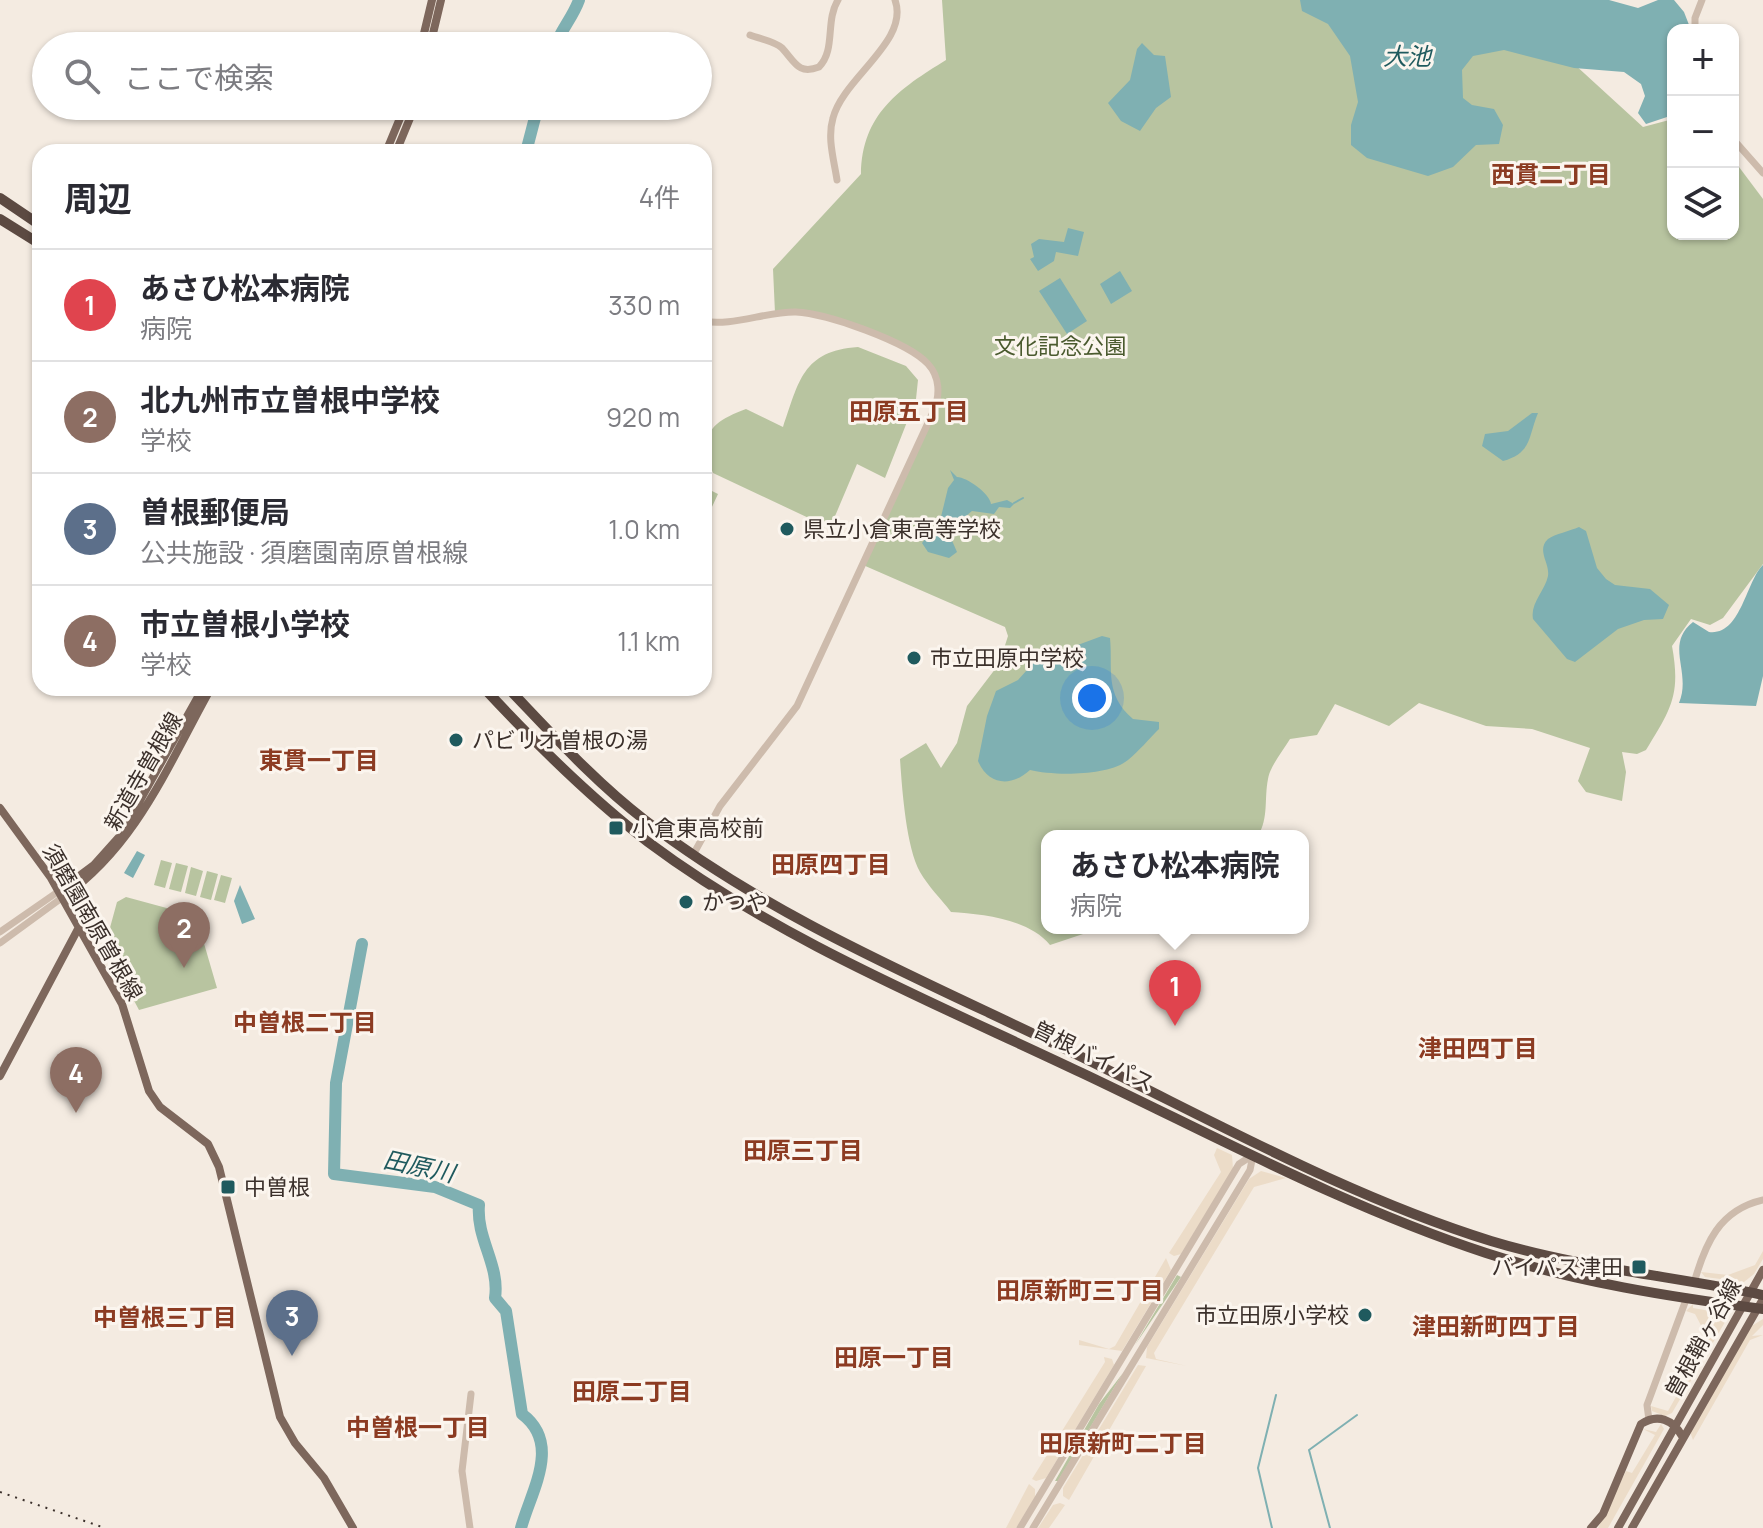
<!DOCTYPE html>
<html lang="ja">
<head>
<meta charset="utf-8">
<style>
	body { margin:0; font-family:Manrope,"Noto Sans JP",sans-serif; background:#f7f7f7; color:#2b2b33 }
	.controls { position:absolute; right:24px; top:24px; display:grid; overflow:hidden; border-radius:16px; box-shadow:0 2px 6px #0004 }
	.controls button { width:72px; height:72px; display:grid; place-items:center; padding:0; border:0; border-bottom:2px solid #e1e1e2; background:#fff; color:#2b2b33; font:40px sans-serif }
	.you { position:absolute; left:1092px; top:698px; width:28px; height:28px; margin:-20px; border:6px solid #fff; border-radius:50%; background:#1a73e8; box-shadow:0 0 0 12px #1a73e833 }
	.badge { display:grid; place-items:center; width:52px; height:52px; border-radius:50%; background:#db2777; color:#fff; font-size:26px; font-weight:700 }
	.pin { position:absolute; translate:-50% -66px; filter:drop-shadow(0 2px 4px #0008) }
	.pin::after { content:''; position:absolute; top:42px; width:28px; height:24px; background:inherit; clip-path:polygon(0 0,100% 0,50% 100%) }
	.popup { position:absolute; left:1041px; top:830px; width:268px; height:104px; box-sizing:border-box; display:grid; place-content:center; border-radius:16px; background:#fff; filter:drop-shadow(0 2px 6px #0005); font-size:26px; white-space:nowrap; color:#7c7c81 }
	.popup b { font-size:30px; color:#2b2b33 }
	.popup::after { content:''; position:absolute; left:50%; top:100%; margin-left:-16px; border:16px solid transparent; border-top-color:#fff }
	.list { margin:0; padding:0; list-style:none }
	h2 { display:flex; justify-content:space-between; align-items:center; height:104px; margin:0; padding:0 32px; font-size:34px }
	h2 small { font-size:26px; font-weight:400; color:#7c7c81 }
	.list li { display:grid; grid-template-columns:52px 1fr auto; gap:24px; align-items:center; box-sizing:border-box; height:112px; padding:0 32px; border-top:2px solid #e1e1e2 }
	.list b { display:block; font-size:30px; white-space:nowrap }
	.list p { margin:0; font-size:26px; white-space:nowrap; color:#7c7c81 }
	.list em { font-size:26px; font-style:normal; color:#7c7c81 }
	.icon { flex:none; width:44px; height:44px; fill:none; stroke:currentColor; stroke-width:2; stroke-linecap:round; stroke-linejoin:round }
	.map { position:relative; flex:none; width:1763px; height:1528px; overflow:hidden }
	.search { position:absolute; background:#fff; box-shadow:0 2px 6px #0004; left:32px; top:32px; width:680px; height:88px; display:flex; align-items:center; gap:20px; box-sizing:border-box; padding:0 28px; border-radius:44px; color:#7c7c81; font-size:30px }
	.panel { position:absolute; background:#fff; box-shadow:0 2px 6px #0004; left:32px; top:144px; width:680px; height:552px; border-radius:24px }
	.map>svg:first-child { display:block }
</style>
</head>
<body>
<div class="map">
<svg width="1763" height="1528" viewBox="0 0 1763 1528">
	<rect width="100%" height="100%" fill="#f4ebe1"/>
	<path fill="#b8c4a0" d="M942 0H1504L1643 127 1673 119V234H1733V159L1763 199V564L1723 618 1710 625 1691 619 1672 646C1681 695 1671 709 1646 750L1637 754 1622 752 1626 772 1622 801 1586 792 1578 781 1590 748 1532 729 1486 726 1419 703 1389 726 1335 704 1317 735 1290 739C1283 751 1270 766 1268 779 1264 799 1269 817 1258 836H1047V928H1087L1083 934 1050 945C1029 919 983 914 951 912 941 899 928 886 920 872 906 847 902 788 900 759L926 743 941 768 957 743 967 706 999 664 1008 636 1005 627 863 565 937 402C936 393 937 379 933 372 913 336 813 311 775 313L773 269 861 174C862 114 899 89 946 60Z
		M858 347 906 366 918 380 916 399 885 478 857 464 830 528 713 473C697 435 711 422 746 409L783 427C799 382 802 351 858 347Z
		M704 487 718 494 704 524Z
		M161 860 172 863 165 888 154 885Z
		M176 863 188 866 181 892 169 889Z
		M191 867 203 871 196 896 185 893Z
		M207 871 218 874 211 900 200 897Z
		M221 875 232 878 225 903 214 900Z
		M126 897 196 916 217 988 139 1010 105 946 117 902Z
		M1177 1275 1181 1277 1135 1345Z
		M1123 1373 1058 1481H1055L1099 1404Z"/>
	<path fill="#ecdcc8" d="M1217 1148 1232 1155 1233 1169 1181 1254 1174 1256 1169 1253 1221 1172 1214 1155Z
		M1261 1171 1286 1178 1254 1187 1154 1353 1156 1359 1187 1366 1146 1358 1147 1347 1249 1179Z
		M1763 1251V1259L1754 1274 1744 1282 1705 1277 1701 1272 1728 1275 1755 1265Z
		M1166 1258 1171 1270 1122 1351 1079 1345V1340L1109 1349 1115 1346Z
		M1693 1304V1308L1710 1311 1712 1307 1721 1309 1725 1322 1672 1413 1665 1416 1652 1411 1651 1406 1668 1411 1699 1356 1706 1335 1695 1314 1686 1311Z
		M1763 1319V1325L1752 1336 1763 1335 1750 1340 1693 1440 1690 1432 1750 1327Z
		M1104 1357 1112 1359 1114 1365 1046 1478 1036 1481 1032 1479 1105 1362Z
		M1138 1365 1146 1366 1069 1500 1063 1496V1488Z
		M1661 1424 1664 1429 1608 1528H1598L1626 1471 1632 1473 1655 1435 1643 1429 1656 1432Z
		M1029 1484 1035 1489V1497L1016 1528H1006Z
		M1060 1503 1065 1505 1049 1528H1038L1053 1505Z"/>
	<path fill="#7fb0b2" d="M1300 0H1609L1638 8 1658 0H1674L1684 12 1691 30H1673V115L1646 124 1638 113 1645 96 1641 84 1624 72 1574 68 1504 50 1473 56 1462 70 1463 98 1472 105 1494 109 1503 125 1499 144 1476 145 1453 167 1428 176 1367 158 1351 145V125L1358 102 1350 56 1328 24 1302 11Z
		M1142 43 1154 55 1165 56 1171 97 1156 108 1140 131 1121 121 1108 103 1130 80 1137 49Z
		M1068 228 1084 232 1078 256 1056 252 1054 261 1038 271 1030 259 1034 257 1031 244 1039 239 1064 242Z
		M1120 271 1132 291 1111 304 1100 284Z
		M1060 278 1087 321 1067 334 1039 291Z
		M1532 413H1538C1528 437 1532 453 1503 461L1482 446 1485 434 1508 431Z
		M950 470 957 477C967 477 990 494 991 504L1007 500 1014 504 1010 508 999 507 994 514 972 511 955 525 950 536 957 552 949 558 928 552 922 543 940 521 948 488 954 480Z
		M1579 527 1586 531 1597 568 1606 579 1615 585 1650 589 1669 605 1663 619 1644 620 1618 629 1575 662 1567 659 1533 619C1530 603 1545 591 1548 576 1550 563 1536 550 1548 539 1555 534 1570 531 1579 527Z
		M1763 565V676L1756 706 1679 703C1692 672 1664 645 1693 622L1709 632C1741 636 1746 581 1763 565Z
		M1102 636 1110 638C1113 670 1104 694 1133 719L1159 722V729C1149 739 1139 751 1128 760 1109 776 1054 776 1030 770 1013 786 989 787 978 761L987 716 996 691 1018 680 1035 661 1056 658 1075 646Z
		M137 851 145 855 133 878 124 873Z
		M240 885 255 919 242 924 234 901Z"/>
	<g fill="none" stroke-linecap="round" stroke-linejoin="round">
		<path stroke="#7fb0b2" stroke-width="2" d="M1014 503 1023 498
			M1272 1528 1258 1468 1276 1395
			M1330 1528 1309 1450 1357 1415"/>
		<path stroke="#7fb0b2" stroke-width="12" d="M555 46C562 28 573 17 579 0
			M526 152 538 106
			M362 944 336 1083 334 1174 435 1187 479 1205C476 1239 500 1265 495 1298L506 1311 522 1414C562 1444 531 1491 521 1528"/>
		<path stroke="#cdbbac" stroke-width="7" d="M1695 30V18L1702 0
			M750 35C760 39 774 41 782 48 795 62 798 75 819 67 836 50 825 21 838 0
			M1733 139 1763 173
			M837 180C834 160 827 138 833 118 843 78 910 41 895 0
			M693 855 720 806 797 706 934 410C940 395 940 377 928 364 908 342 826 313 796 312 769 311 729 327 704 321
			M0 932 59 891
			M0 943 63 897
			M1694 1283C1705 1244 1719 1210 1763 1200
			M1649 1420 1647 1405 1687 1297
			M470 1528 462 1471 471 1394
			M1020 1528 1239 1164 1253 1155
			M1033 1528 1250 1170 1253 1155"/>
		<path stroke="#7d675c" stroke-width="8" d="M421 46 432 0
			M430 46 441 0
			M386 152 405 106
			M396 152 415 106
			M0 808 51 878 122 1004 149 1091 160 1107 208 1144 219 1167 280 1417 295 1443 324 1478 353 1528
			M59 891 94 865 120 836 203 688
			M63 897C137 845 168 765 211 688
			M0 1076 79 927
			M1591 1528 1603 1514 1641 1424C1658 1413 1673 1420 1682 1436
			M1618 1528 1763 1270
			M1632 1528 1763 1299"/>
		<path stroke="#5c4a42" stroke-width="10" d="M0 198 40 225
			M0 219 40 244
			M484 688C535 743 588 796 648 842 779 940 935 1003 1082 1073 1215 1136 1346 1207 1486 1253 1575 1282 1671 1297 1763 1309
			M508 688C552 734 595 782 646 821 784 927 948 990 1102 1067 1228 1129 1356 1199 1491 1241 1580 1268 1672 1276 1763 1295"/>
		<path stroke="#3b302b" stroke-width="2" stroke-dasharray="2 6" stroke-linecap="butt" d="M0 1492 105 1528"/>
	</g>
	<g fill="#1f5a5e" stroke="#fbf5ee" stroke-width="3">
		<circle cx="787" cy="529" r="8"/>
		<circle cx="914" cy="658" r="8"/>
		<circle cx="456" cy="740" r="8"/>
		<rect x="608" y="820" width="16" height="16" rx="4"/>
		<circle cx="686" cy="902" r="8"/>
		<rect x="220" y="1179" width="16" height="16" rx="4"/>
		<rect x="1631" y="1259" width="16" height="16" rx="4"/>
		<circle cx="1365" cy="1315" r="8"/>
	</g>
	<g text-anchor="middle" stroke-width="6" stroke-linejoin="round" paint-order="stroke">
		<g font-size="22" fill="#4a5a2e" stroke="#fbf5ee">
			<text x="1060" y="354">文化記念公園</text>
		</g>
		<g font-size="22" fill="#3b302b" stroke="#fbf5ee" text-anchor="start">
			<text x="803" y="537">県立小倉東高等学校</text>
			<text x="930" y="666">市立田原中学校</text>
			<text x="472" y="748">パビリオ曽根の湯</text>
			<text x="632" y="836">小倉東高校前</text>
			<text x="702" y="910">かつや</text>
			<text x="244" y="1195">中曽根</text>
			<text x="1623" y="1275" text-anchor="end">バイパス津田</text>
			<text x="1349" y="1323" text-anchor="end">市立田原小学校</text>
		</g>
		<g font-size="22" fill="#3b302b" stroke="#fbf5ee">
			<text transform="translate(143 771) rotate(-60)" y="8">新道寺曽根線</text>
			<text transform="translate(93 922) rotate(60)" y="8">須磨園南原曽根線</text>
			<text transform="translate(1094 1056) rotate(26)" y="8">曽根バイパス</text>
			<text transform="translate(1703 1338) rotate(-61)" y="8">曽根鞘ヶ谷線</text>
		</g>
		<g font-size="24" font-style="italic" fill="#1f5a5e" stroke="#fbf5ee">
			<text x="1407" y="65">大池</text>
			<text transform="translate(419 1167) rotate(12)" y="8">田原川</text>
		</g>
		<g font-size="24" font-weight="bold" fill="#8c3b22" stroke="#fbf5ee">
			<text x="1551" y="183">西貫二丁目</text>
			<text x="909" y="420">田原五丁目</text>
			<text x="319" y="769">東貫一丁目</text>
			<text x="831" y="873">田原四丁目</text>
			<text x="305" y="1031">中曽根二丁目</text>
			<text x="1478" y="1057">津田四丁目</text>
			<text x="803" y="1159">田原三丁目</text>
			<text x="1080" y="1299">田原新町三丁目</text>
			<text x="165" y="1326">中曽根三丁目</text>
			<text x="1496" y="1335">津田新町四丁目</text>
			<text x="894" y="1366">田原一丁目</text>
			<text x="632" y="1400">田原二丁目</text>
			<text x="418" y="1436">中曽根一丁目</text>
			<text x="1123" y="1452">田原新町二丁目</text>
		</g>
	</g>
</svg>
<div class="controls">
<button>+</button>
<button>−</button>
<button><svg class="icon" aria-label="layers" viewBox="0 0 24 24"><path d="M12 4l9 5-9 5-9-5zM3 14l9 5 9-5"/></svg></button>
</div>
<div class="you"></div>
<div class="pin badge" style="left:1175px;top:1026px;background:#e0444e">1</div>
<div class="popup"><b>あさひ松本病院</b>病院</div>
<div class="pin badge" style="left:184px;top:968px;background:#8d6e63">2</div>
<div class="pin badge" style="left:292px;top:1356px;background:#5c6f8a">3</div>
<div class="pin badge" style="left:76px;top:1113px;background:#8d6e63">4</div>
<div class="search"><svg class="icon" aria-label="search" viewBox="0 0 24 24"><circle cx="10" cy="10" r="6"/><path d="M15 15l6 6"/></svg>ここで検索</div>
<section class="panel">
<h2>周辺<small>4件</small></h2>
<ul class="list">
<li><span class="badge" style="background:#e0444e">1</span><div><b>あさひ松本病院</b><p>病院</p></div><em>330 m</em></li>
<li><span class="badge" style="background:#8d6e63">2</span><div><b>北九州市立曽根中学校</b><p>学校</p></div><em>920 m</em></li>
<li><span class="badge" style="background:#5c6f8a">3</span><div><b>曽根郵便局</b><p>公共施設 · 須磨園南原曽根線</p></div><em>1.0 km</em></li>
<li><span class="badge" style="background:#8d6e63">4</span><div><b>市立曽根小学校</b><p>学校</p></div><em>1.1 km</em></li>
</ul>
</section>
</div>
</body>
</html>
